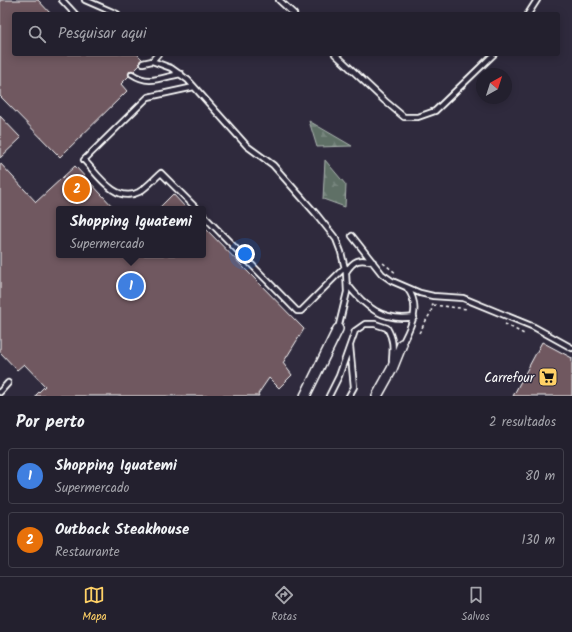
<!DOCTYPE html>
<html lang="pt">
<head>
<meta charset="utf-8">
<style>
	body { margin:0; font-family:Kalam,sans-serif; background:#2f2d3a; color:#f1f3f6 }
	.compass { position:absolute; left:476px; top:68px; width:36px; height:36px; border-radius:50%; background:#23202e; box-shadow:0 2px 10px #0003; rotate:39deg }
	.you { position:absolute; left:245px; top:254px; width:14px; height:14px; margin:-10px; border:3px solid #fff; border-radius:50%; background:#1a73e8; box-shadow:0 0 0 6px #1a73e833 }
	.badge { display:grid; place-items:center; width:26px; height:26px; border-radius:50%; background:#ffd166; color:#fff; font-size:13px; font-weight:700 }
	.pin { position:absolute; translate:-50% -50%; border:2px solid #fff; box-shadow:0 1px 4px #0006 }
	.popup { position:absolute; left:56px; top:206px; width:150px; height:52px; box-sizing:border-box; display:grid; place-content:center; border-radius:4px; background:#23202e; filter:drop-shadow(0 1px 3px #0005); font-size:13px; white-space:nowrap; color:#a3a3aa }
	.popup b { font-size:15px; color:#f1f3f6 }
	.popup::after { content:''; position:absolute; left:50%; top:100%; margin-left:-8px; border:8px solid transparent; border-top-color:#23202e }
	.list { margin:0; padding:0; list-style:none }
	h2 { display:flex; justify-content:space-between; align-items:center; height:52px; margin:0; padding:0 16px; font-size:17px }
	h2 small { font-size:13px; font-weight:400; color:#a3a3aa }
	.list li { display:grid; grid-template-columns:26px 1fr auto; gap:12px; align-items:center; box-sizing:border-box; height:56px; margin:0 8px 8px; padding:0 8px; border:1px solid #403e4a; border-radius:4px }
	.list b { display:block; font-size:15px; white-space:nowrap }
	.list p { margin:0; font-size:13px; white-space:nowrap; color:#a3a3aa }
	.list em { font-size:13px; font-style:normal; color:#a3a3aa }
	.icon { flex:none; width:22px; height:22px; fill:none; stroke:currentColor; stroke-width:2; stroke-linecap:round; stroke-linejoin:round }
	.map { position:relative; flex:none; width:572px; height:396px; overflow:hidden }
	.search { position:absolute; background:#23202e; box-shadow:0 2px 10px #0003; left:12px; right:12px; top:12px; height:44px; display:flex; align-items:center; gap:10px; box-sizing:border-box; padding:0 14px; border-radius:4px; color:#a3a3aa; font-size:15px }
	.sheet { height:180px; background:#23202e }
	nav { display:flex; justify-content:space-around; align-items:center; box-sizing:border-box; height:56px; border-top:1px solid #403e4a; background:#23202e; font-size:11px; color:#a3a3aa }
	nav a { display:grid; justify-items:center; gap:2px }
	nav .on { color:#ffd166 }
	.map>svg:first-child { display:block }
</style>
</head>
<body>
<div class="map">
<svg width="572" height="396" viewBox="0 0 572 396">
	<defs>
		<pattern id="forest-firs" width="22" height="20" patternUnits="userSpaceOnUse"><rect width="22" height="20" fill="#5e6f66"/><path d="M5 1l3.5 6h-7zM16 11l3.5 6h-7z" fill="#76857d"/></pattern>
	</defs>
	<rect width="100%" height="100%" fill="#2f2a3d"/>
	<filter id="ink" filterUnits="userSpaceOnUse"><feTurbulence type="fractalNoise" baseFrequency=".025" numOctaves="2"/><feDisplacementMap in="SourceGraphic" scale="8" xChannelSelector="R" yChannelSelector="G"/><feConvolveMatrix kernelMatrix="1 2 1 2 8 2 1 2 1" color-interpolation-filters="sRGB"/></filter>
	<g filter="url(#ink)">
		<path fill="url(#forest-firs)" stroke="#aeb7b2" d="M309 121 352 146 317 147Z
			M325 160 346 185 345 207 323 199Z"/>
		<path fill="#6f5861" stroke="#fff" d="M0 0H38L51 14H14V54H137L144 61 121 84 127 91 60 157 0 96Z
			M0 116 21 138 0 158Z
			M0 163 36 202 75 166 115 209H59V255H203V226L304 329 283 363 292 375 279 388 269 378 258 394 259 396H35L45 386 24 364 17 370 0 352Z
			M173 194 187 209H158Z
			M542 342 572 358V396H513Z"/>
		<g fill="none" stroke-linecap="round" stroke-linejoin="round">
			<defs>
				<path id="service" d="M62 0 75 14
					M85 0 117 14
					M279 0 294 14
					M528 14 537 0
					M335 54 385 101 404 117H418L435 111 494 54
					M152 61 171 68 188 80 247 146 273 165 317 215 336 239 341 252 346 273 347 292 338 329
					M143 63 152 61 158 54
					M132 74C150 86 161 77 181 74
					M194 87 148 97 84 160C98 175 116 204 139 192 147 187 154 179 161 173L197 209
					M203 215 297 311H301L345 267
					M352 236 382 274 392 281 420 293 433 296 463 298 534 327 572 348
					M346 272C354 260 359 258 373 262
					M347 284C365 307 383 322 414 317
					M402 344C411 326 422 307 407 288
					M0 392 8 383
					M329 396 339 376 355 331 365 324H375L387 328C394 340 393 347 392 361
					M349 396 354 387 350 346"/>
				<path id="minor" d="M305 396 338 329
					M377 396 392 369 402 344"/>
			</defs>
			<use href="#service" stroke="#fff" stroke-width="8"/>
			<use href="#minor" stroke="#fff" stroke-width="12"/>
			<path stroke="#fff" stroke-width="1.5" stroke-dasharray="3 3" stroke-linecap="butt" d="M383 263 397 274
				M433 305 468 309
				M505 324 524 334
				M419 333 431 312 433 303"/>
			<use href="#service" stroke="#2f2a3d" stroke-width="4.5"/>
			<use href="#minor" stroke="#2f2a3d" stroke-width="9"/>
		</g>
	</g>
	<defs>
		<symbol id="supermarket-square" viewBox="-11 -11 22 22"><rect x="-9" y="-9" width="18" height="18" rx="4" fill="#ffd166" stroke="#2f2a3d"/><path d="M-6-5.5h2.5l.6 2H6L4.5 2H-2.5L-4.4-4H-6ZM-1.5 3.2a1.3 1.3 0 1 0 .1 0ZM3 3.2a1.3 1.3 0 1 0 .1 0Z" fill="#111"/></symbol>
	</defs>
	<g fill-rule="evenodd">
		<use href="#supermarket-square" x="537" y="366" width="22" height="22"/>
	</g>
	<g text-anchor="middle" stroke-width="3" stroke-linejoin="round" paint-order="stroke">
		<g font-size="13" fill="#fff" stroke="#2f2a3d" text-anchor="end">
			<text x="534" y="382">Carrefour</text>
		</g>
	</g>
</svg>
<svg class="compass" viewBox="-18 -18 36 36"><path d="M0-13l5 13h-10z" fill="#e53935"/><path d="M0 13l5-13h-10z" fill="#a3a3aa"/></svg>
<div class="you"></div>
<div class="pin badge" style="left:131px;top:286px;background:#3f7fe0">1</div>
<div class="popup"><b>Shopping Iguatemi</b>Supermercado</div>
<div class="pin badge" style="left:77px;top:189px;background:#e8710a">2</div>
<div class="search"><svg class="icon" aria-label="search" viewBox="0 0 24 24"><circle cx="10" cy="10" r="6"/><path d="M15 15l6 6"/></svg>Pesquisar aqui</div>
</div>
<section class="sheet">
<h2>Por perto<small>2 resultados</small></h2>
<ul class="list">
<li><span class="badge" style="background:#3f7fe0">1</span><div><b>Shopping Iguatemi</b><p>Supermercado</p></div><em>80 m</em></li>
<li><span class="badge" style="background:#e8710a">2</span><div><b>Outback Steakhouse</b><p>Restaurante</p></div><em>130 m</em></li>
</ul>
</section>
<nav>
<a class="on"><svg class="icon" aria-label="map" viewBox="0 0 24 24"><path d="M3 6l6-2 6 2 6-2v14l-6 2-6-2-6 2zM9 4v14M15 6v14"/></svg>Mapa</a>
<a><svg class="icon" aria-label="directions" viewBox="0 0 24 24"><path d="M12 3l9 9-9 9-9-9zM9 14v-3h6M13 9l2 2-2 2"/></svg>Rotas</a>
<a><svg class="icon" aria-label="saved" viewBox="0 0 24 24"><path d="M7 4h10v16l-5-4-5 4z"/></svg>Salvos</a>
</nav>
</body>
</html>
